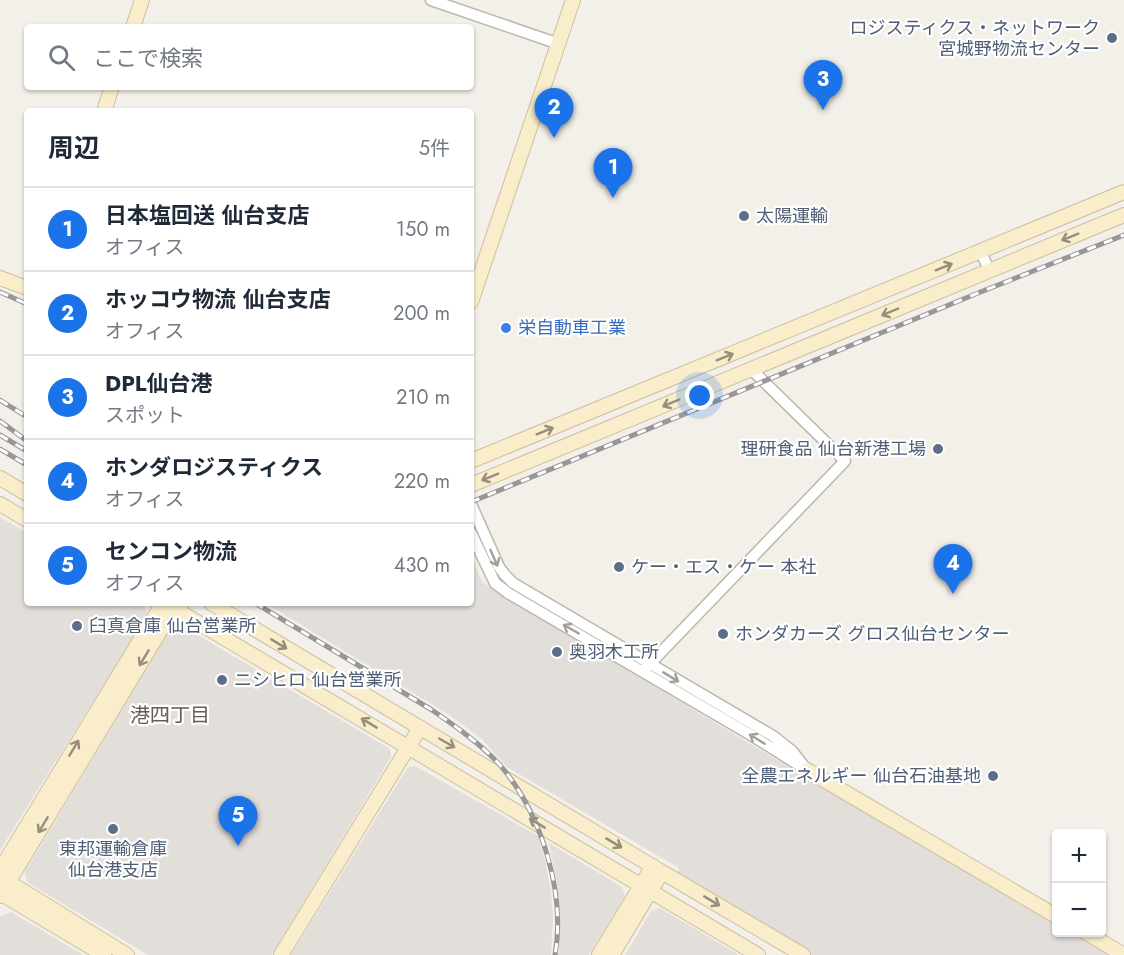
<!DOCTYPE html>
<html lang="ja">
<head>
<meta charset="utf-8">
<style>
	body { margin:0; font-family:Jost,"Noto Sans JP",sans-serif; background:#f6f6f7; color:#1f2937 }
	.controls { position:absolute; right:18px; bottom:18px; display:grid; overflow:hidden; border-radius:6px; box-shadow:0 2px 4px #0004 }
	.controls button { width:54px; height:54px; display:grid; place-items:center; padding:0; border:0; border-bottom:2px solid #e0e1e3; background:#fff; color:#1f2937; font:30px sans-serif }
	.you { position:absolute; left:700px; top:396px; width:21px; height:21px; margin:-15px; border:4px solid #fff; border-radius:50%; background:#1a73e8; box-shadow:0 0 0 9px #1a73e833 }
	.badge { display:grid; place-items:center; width:39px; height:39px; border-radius:50%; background:#1a73e8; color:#fff; font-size:20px; font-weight:700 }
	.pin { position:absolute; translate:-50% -50px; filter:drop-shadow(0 2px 3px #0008) }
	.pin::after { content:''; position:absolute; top:32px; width:21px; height:18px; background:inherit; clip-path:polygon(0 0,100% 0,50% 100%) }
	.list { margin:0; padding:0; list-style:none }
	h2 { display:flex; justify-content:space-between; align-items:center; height:78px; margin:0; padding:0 24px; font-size:26px }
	h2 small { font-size:20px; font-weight:400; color:#747a83 }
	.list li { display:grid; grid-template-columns:39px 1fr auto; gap:18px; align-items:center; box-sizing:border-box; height:84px; padding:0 24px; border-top:2px solid #e0e1e3 }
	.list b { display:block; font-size:22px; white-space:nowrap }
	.list p { margin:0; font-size:20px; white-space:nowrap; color:#747a83 }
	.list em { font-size:20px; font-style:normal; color:#747a83 }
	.icon { flex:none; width:33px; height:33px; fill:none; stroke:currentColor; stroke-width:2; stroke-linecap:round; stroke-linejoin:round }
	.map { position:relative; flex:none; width:1124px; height:955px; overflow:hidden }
	.search { position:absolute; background:#fff; box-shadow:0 2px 4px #0004; left:24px; top:24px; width:450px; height:66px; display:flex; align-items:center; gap:15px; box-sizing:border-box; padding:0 21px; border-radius:6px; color:#747a83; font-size:22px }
	.panel { position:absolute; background:#fff; box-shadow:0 2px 4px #0004; left:24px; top:108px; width:450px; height:498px; border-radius:6px }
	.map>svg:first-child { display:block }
</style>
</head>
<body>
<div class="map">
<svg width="1124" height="955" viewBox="0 0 1124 955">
	<rect width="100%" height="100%" fill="#f3efe9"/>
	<path fill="#e2deda" d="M0 517 27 533V603H143L148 614 0 850Z
		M471 555 482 582 747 742 1056 925V932L1070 933 1108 955H811L676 874 679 868 507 767 482 739 448 714 265 603H471Z
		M183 626 390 749 391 757 272 955H148L27 882 25 872 170 630Z
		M415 766 538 836 545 861 551 891 553 916 551 955H291L408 767Z
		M549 843 622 887 625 896 589 955H558L560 915 557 884Z
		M660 908 739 955H625L651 911Z
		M11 912 83 955H0V916Z"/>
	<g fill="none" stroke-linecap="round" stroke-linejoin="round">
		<defs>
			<path id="street" d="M431 0 559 44
				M981 252 989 270
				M471 504 499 567 505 575 513 583 773 736 792 751 807 770
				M471 533 495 583 508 593 751 735 799 765
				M643 671 845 461 752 370"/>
			<path id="secondary" d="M133 27 142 0
				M104 111 112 87
				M0 278 27 288
				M471 302 573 0
				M471 461 1124 192
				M0 478 27 494
				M471 485C689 397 906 304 1124 215
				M0 504 27 520
				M165 603 758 955
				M211 603 662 872 612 955
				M807 770 1056 916
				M0 870 163 603
				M662 872 803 955
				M2 878 127 955
				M0 893 104 955
				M0 896 174 608 181 604
				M1085 932 1124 955
				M281 955 420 728
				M599 955 653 866"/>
		</defs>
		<use href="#street" stroke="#bdb7ac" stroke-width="13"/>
		<use href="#secondary" stroke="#cec09c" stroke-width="16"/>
		<use href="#street" stroke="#fff" stroke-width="10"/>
		<use href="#secondary" stroke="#f9edcc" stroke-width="14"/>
		<defs>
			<path id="rail" d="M0 292 27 304
				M0 400 27 417
				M0 421 27 441
				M0 435 27 451
				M0 449 27 465
				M471 502 978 293 1124 235
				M255 603 432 710C455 726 481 744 500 765 541 813 566 892 555 955"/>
		</defs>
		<use href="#rail" stroke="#979797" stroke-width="5"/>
		<use href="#rail" stroke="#fff" stroke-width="3" stroke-dasharray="9" stroke-linecap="butt"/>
	</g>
	<defs><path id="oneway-shaft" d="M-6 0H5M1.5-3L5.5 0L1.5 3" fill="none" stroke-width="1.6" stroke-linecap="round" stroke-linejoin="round" transform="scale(1.5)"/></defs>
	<g stroke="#968e7b">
		<use href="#oneway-shaft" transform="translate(1070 237) rotate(158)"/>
		<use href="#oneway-shaft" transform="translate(944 267) rotate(-22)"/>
		<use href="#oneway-shaft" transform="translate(890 312) rotate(157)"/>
		<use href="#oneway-shaft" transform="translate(725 357) rotate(-22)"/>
		<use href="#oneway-shaft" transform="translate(671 403) rotate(157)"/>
		<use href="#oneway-shaft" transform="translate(545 431) rotate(-22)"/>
		<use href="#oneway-shaft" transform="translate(490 477) rotate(158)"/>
		<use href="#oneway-shaft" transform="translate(279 644) rotate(31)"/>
		<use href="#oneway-shaft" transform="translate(144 658) rotate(121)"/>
		<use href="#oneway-shaft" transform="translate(369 723) rotate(-149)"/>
		<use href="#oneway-shaft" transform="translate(447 743) rotate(30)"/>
		<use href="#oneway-shaft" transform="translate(74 748) rotate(-59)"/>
		<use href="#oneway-shaft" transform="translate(537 823) rotate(-149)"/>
		<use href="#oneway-shaft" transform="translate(43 825) rotate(121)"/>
		<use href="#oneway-shaft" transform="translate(614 843) rotate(31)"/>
		<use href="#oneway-shaft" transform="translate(712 901) rotate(31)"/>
	</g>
	<g stroke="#a2a09c">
		<use href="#oneway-shaft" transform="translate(494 558) rotate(66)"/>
		<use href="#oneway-shaft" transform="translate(571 629) rotate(-150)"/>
		<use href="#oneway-shaft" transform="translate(671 677) rotate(31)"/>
		<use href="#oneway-shaft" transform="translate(757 739) rotate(-148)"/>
	</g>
	<g fill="#5c6f8a" stroke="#fff" stroke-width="2">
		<circle cx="1112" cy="38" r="6"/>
		<circle cx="744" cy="216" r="6"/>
		<circle cx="938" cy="449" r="6"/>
		<circle cx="619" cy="567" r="6"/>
		<circle cx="77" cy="626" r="6"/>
		<circle cx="723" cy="634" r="6"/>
		<circle cx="557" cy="652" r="6"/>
		<circle cx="222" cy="680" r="6"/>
		<circle cx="993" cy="776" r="6"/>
		<circle cx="113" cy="829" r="6"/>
	</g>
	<circle fill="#3f7fe0" stroke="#fff" stroke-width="2" cx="506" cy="328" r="6"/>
	<g text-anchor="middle" stroke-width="4.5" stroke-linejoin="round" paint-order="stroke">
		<g font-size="18" fill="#4e5e75" stroke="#fff" text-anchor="start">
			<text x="1100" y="34" text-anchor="end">ロジスティクス・ネットワーク<tspan x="1100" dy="21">宮城野物流センター</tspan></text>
			<text x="756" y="222">太陽運輸</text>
			<text x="926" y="455" text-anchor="end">理研食品 仙台新港工場</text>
			<text x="631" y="573">ケー・エス・ケー 本社</text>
			<text x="89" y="632">臼真倉庫 仙台営業所</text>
			<text x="735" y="640">ホンダカーズ グロス仙台センター</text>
			<text x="569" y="658">奥羽木工所</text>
			<text x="234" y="686">ニシヒロ 仙台営業所</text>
			<text x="981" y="782" text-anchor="end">全農エネルギー 仙台石油基地</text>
			<text x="113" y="855" text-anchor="middle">東邦運輸倉庫<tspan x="113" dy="21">仙台港支店</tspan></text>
		</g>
		<g font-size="18" fill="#366cbe" stroke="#fff" text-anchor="start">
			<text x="518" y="334">栄自動車工業</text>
		</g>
		<g font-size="20" fill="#675d50" stroke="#fff">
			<text x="170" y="722">港四丁目</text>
		</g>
	</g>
</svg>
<div class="controls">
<button>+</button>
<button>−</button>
</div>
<div class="you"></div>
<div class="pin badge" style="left:613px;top:198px">1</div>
<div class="pin badge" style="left:554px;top:138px">2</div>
<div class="pin badge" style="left:823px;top:110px">3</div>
<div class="pin badge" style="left:953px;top:594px">4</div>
<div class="pin badge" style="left:238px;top:846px">5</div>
<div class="search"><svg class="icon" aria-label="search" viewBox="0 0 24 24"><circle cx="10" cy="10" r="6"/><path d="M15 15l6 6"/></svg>ここで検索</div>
<section class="panel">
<h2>周辺<small>5件</small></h2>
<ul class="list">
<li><span class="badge">1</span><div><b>日本塩回送 仙台支店</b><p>オフィス</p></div><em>150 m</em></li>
<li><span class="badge">2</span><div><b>ホッコウ物流 仙台支店</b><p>オフィス</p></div><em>200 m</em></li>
<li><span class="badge">3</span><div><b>DPL仙台港</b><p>スポット</p></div><em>210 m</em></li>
<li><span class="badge">4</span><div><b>ホンダロジスティクス</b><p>オフィス</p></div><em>220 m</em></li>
<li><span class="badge">5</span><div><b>センコン物流</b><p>オフィス</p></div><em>430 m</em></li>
</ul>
</section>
</div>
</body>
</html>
